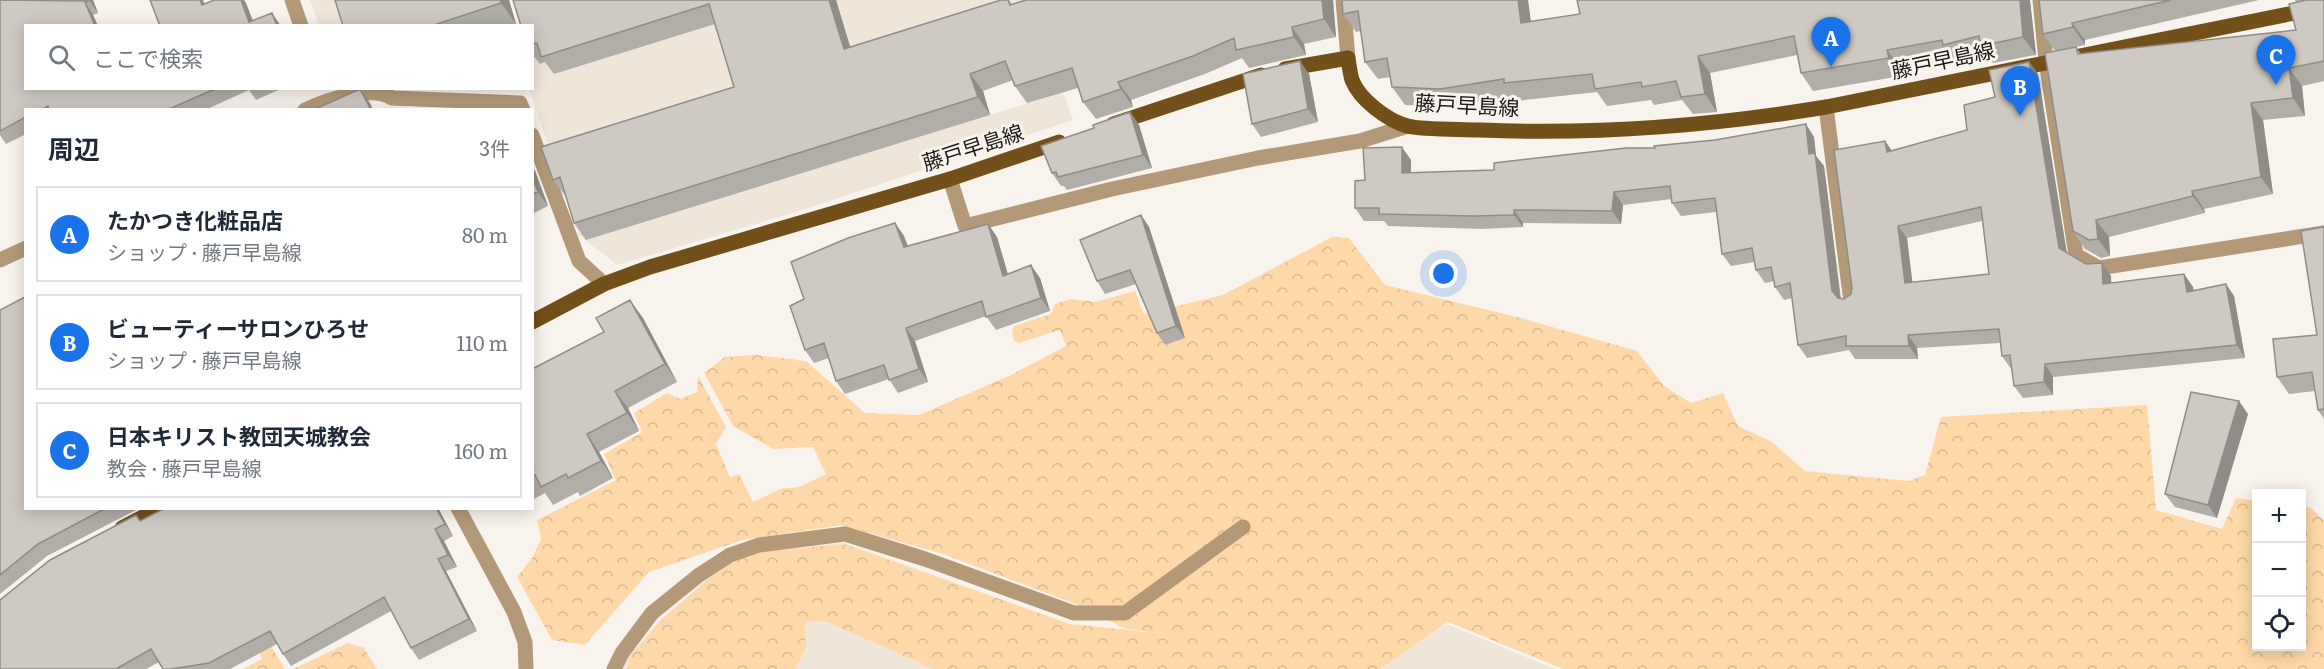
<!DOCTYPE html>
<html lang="ja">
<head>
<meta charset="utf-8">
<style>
	body { margin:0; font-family:Literata,"Noto Sans JP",serif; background:#f2f2f3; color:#1f2937 }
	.controls { position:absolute; right:18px; bottom:18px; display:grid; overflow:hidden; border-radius:0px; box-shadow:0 3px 15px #0003 }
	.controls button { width:54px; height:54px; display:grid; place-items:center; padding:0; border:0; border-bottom:2px solid #e0e1e3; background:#fff; color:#1f2937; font:30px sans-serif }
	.you { position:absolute; left:1444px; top:274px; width:21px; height:21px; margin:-15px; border:4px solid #fff; border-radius:50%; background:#1a73e8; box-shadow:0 0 0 9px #1a73e833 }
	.badge { display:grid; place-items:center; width:39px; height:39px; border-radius:50%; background:#1a73e8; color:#fff; font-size:20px; font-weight:700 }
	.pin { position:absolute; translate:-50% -50px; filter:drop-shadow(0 2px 3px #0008) }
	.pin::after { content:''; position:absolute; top:32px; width:21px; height:18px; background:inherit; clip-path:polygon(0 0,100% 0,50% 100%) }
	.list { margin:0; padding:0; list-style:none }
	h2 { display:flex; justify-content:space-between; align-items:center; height:78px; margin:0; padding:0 24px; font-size:26px }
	h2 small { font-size:20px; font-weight:400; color:#747a83 }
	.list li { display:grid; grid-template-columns:39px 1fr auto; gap:18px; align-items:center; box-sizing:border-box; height:96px; margin:0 12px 12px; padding:0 12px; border:2px solid #e0e1e3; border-radius:0px }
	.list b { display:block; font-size:22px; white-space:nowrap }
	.list p { margin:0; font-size:20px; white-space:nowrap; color:#747a83 }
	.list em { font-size:20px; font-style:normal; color:#747a83 }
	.icon { flex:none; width:33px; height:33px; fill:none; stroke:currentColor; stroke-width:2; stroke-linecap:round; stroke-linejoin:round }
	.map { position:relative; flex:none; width:2324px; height:669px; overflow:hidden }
	.search { position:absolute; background:#fff; box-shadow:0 3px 15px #0003; left:24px; top:24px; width:510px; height:66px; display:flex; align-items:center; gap:15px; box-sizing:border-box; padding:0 21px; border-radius:0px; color:#747a83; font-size:22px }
	.panel { position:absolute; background:#fff; box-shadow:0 3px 15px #0003; left:24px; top:108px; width:510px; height:402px; border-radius:0px }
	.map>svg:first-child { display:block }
</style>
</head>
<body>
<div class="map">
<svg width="2324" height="669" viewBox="0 0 2324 669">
	<defs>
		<pattern id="forest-crowns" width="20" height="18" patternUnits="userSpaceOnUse" patternTransform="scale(1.5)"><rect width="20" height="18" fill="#fed8a8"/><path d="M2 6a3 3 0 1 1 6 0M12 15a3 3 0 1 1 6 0" fill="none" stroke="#d9b990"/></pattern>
	</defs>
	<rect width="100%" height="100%" fill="#f9f3ed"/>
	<path fill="#f0e5d9" d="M310 0H357L351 25H319Z
		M836 0H1025L1047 48 1073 120 803 210 617 265 579 235 529 89 532 88 533 42 549 60 710 10 746 105 586 240 1045 98 1020 16 856 66Z
		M845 543 1070 624 1197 638 1070 624 844 544 714 574 660 621 629 658 627 669H622L628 657 660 620 714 573 742 556 763 551Z
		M825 621 933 669H796L806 647 805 622Z
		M1447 624 1555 669H1380L1387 664 1327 665 1388 663Z"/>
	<path fill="url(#forest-crowns)" d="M1332 237 1349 238 1385 285 1517 317 1637 351 1664 386 1691 403 1723 393 1738 426 1772 442 1805 471 1908 481 1925 475 1941 417 2147 405 2156 510 2222 529 2236 498 2256 501V646H2302V507L2311 508 2324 520V669H1563L1448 622 1380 669H933L825 621 805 622 806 647 796 669H627L629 658 660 621 714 574 742 557 763 552 844 544 1070 624 1168 634 1126 629 1073 603 943 554 841 525 742 540 649 572 585 645 552 640 517 577 532 558 541 539 537 520 616 480 604 454 642 432 634 413 667 393 680 399 697 392 698 376 726 427 716 444 730 477 739 474 753 502 780 489 799 487 826 474 813 447 773 449 733 426 704 373 725 357 756 355 806 361 865 413 919 415 1011 375 1066 346 1060 330 1019 343 1014 341 1012 332 1014 326 1051 314 1055 304 1070 299 1095 302 1135 291 1144 314 1223 295Z
		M264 634 285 669H243L262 659 254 638Z
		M348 643 364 648 377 669H293Z"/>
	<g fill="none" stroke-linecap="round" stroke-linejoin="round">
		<path stroke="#b39978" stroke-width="15" d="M292 0 301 26
			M1343 0 1348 58
			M2040 0 2046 61 2076 255 2099 268 2324 233
			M1826 107 1851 302
			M305 110C326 100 371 85 392 98L520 103 523 110
			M532 135 579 261 604 284
			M950 179 965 226 1112 189 1258 158 1360 141 1408 126
			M0 260 26 248
			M458 508 514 612 525 642 526 669
			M614 669 622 653 652 613 699 575 730 555 759 545 845 534 925 559 1074 613H1125L1243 527"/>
		<path stroke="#734f1a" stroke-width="15" d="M1285 69 1348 58C1349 65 1350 73 1352 80 1360 100 1387 120 1407 126 1423 130 1461 129 1480 130 1596 135 1711 126 1826 107L2324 7
			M1113 124 1261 75
			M532 322 604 284 650 267 950 179 1059 142
			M122 528 160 508"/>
	</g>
	<path fill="#b1ada7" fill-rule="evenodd" d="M0 0H93L98 13 93 15 98 26H26V88H283L256 100 249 90 205 110H26V134L6 144 0 135Z
		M509 0 516 24 513 26H343Z
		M513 0H836L850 47 1001 0H1009L1012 5 1026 0H1333L1336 37 1304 44 1306 55 1249 68 1242 58 1205 74 1131 100 1133 107 1096 119 1083 102 1078 88 1027 103 1015 86 1013 80 983 91 990 115 586 240 574 223 566 197 553 180 734 87 715 24 554 74 545 62 540 64 532 54V26Z
		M1342 0H1528L1531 22 1580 14 1577 0H2030L2036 55 1993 63 1987 55 1956 63 1952 58 1900 67 1901 76 1813 91 1801 73 1797 55 1710 73 1717 112 1693 114 1682 100 1654 105 1651 100 1607 106 1597 92 1516 101 1513 96 1452 106 1405 105 1392 87 1391 77 1378 79 1365 62 1361 31 1356 32 1343 14Z
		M2039 0H2259L2085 40V45L2076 47 2081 54 2296 30V2L2295 0H2324V81L2302 86 2305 116 2263 120 2273 194 2204 209 2205 213 2109 237 2110 256 2101 258 2085 249 2073 231 2055 51 2043 34Z
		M2029 62 2038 74 2067 253 2086 264 2102 263 2111 276V283L2184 274 2193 287 2194 291 2226 284 2234 296 2245 358 2053 377V395L2023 398 2014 386 2012 369H2011L2002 356 2000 343 1917 348 1918 359H1855L1849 350 1807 358 1798 345 1792 298 1784 300 1775 287 1774 281 1765 283 1756 270 1754 262 1731 266 1722 254 1716 212 1681 216 1672 203V199L1623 205 1621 224 1523 223V227L1482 229 1388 226 1384 221H1364L1355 208 1365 180 1411 160V173L1494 170 1655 148 1814 137 1816 156 1824 166 1841 298 1844 299 1851 294 1885 141 1892 151 1967 130 1995 97ZM1982 221 1989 274 1912 282 1907 238Z
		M1309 74 1318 122 1261 137 1252 124Z
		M1130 112 1139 125 1152 168 1067 190 1064 186H1061L1052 173 1094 128Z
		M532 167 535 171 548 206 532 214Z
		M1141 215 1149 227 1185 338 1165 345 1157 333 1136 284 1105 294 1097 281Z
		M895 223 904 236 908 246 988 224 997 237 1008 274 1040 278 1050 311 996 330 986 316 915 341 928 382 898 393 889 379 845 394 836 381 829 358 814 363 805 350 804 299Z
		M2324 227V419L2318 410 2315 391 2289 394 2277 377 2317 335Z
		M0 310 26 508H136V510L47 556 0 594Z
		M643 318 677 382 628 408 639 431 599 452 613 478 580 496 578 492 553 505 545 493 532 500V369Z
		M2248 414 2217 518 2175 507 2165 494Z
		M438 508 453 536 444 541 457 567 446 571 477 631 419 660 411 648 391 611 291 666 283 654 277 644 230 669H163L159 662 146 669H0L141 521Z"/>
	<path fill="#908d88" d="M89 0H93L98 13Z
		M200 0H203L210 17 202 5Z
		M241 0H244L246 3 255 26 249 22Z
		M500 0H509L516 24 501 3Z
		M829 0H836L856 66 844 49Z
		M1322 0H1333L1336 37 1324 19Z
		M1518 0H1528L1533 41 1521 23Z
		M2020 0H2030L2036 55 2023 37Z
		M85 2 93 15 98 26H95Z
		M272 13 281 26H277Z
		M2072 23 2085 40V45L2073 27Z
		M1292 27 1304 44 1306 55 1294 37Z
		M1887 50 1900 67 1901 76 1889 58Z
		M1698 56 1710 73 1717 112 1705 94Z
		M1300 61 1309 74 1318 122 1308 109Z
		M2029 62 2038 74 2068 261 2059 248Z
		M2289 68 2302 86 2305 116 2293 98Z
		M970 74 983 91 990 115 978 97Z
		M1118 82 1131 100 1133 107 1121 89Z
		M360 89 370 103 373 110H371Z
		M2251 103 2263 120 2273 194 2261 177Z
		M1130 112 1139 125 1152 168 1143 155Z
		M1806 124 1814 137 1816 156 1824 166 1841 303 1832 291 1809 154Z
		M1885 141 1894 154 1887 152Z
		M1402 147 1411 160V186L1402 173Z
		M532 167 535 171 548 206 538 192 532 177Z
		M2192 191 2204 209 2205 213 2193 196Z
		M1614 192 1623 205 1621 224 1612 211Z
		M1514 210 1523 223V227L1514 215Z
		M1141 215 1149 227 1185 338 1176 326Z
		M2096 220 2109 237 2110 256 2098 239Z
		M895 223 904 236 913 261 904 247Z
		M988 224 997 237 1012 289 1003 276Z
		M1898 226 1907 238 1914 295 1905 283Z
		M2102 263 2111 276 2112 297 2103 284Z
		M1031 265 1040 278 1050 311 1041 298Z
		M2184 274 2193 287 2196 305 2187 292Z
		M2226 284 2234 296 2245 358 2237 345Z
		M630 300 643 318 677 382 665 364Z
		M906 328 915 341 928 382 919 369Z
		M1908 335 1917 348 1918 359 1909 346Z
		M2045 364 2053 377V395L2044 382Z
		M615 391 628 408 639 431 627 413Z
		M2239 401 2248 414 2217 518 2208 505Z
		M587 434 599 452 613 478 601 461Z
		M436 508H438L453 536 445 524Z
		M435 529 444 541 457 567 448 555Z
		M438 559 446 571 477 631 469 619Z"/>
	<path fill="#cec9c2" stroke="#908d88" stroke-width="1.5" fill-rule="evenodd" d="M0 0 89 1 85 2 95 26H26V88H217L171 108 172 110H50L48 106 41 110H26V117L0 131Z
		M150 0H200L202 5 214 0H241L249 22 272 13 277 26H160Z
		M335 0H500L501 3 431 26H343Z
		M513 0H829L844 49 1001 0H1008L1010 5 1026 0H1322L1324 19 1292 27 1294 37 1236 50 1234 38 1193 56 1118 82 1121 89 1083 102 1072 68 1015 86 1005 61 970 74 978 97 574 223 560 177 553 180 541 147 734 87 709 4 541 57 537 43 532 44V26H521Z
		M1342 0H1518L1521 23 1580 14 1577 0H2020L2023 37 1981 46 1979 36 1943 45 1942 40 1887 50 1889 58 1801 73 1794 36 1698 56 1705 94 1681 97 1676 81 1642 87 1641 82 1595 89 1592 74 1504 83V79L1440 89 1392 87 1387 58 1365 62 1358 11 1343 14Z
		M2039 0H2171L2072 23 2073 27 2043 34Z
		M2306 0H2324V61L2289 68 2293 98 2251 103 2261 177 2192 191 2193 196 2096 220 2098 239 2089 240 2073 231 2045 53 2076 47 2078 54 2296 30 2289 4Z
		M1300 61 1308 109 1252 124 1243 74Z
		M2029 62 2059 248 2086 264 2102 263 2103 284 2184 274 2187 292 2226 284 2237 345 2045 364 2044 382 2014 386 2010 355 2002 356 1999 329 1908 335 1909 346H1846V336L1798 345 1790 283 1775 287 1771 267 1756 270 1752 248 1722 254 1715 198 1672 203 1670 186 1614 192 1612 211 1514 210V215L1473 216 1379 214V208H1355V181L1365 180 1363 148 1402 147V173L1494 170V163L1626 148H1655L1654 146 1715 140 1806 124 1809 154 1815 153 1832 291 1838 298 1844 299 1851 294 1852 288 1834 150 1885 141 1887 152 1967 130 1964 105 1995 97 1989 70ZM1981 207 1989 274 1905 283 1898 226Z
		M360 89 371 110H313Z
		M1130 112 1143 155 1058 177 1056 172 1052 173 1041 146 1094 128 1093 125Z
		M532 177 538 192 532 194Z
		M1141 215 1176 326 1157 333 1130 270 1097 281 1080 240Z
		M895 223 904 247 988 224 1003 276 1031 265 1041 298 986 317 982 301 906 328 919 369 889 380 884 365 836 381 824 343 805 350 790 306 804 299 791 262 848 238Z
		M2324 227V409L2318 410 2312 372 2277 377 2273 339 2317 335 2301 231Z
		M25 297 26 508H106L38 544 0 575V310Z
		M630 300 665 364 615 391 627 413 587 434 601 461 568 478 566 474 541 487 535 475 532 476V369L604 332 596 318Z
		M2191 392 2239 401 2208 505 2165 494Z
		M165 508H230L231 509 233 508H436L445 524 435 529 448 555 438 559 469 619 411 648 384 597 283 654 270 631 209 663 171 669H163L151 649 116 669H0V600L50 560 136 515 140 521Z"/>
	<g text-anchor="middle" stroke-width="6" stroke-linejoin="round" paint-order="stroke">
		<g font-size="21" fill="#1b1917" stroke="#f9f3ed">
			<text transform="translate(1943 61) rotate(-12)" y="7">藤戸早島線</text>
			<text transform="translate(1467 106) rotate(3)" y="7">藤戸早島線</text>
			<text transform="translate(973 148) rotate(-18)" y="7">藤戸早島線</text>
		</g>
	</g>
</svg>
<div class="controls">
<button>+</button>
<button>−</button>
<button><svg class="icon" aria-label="locate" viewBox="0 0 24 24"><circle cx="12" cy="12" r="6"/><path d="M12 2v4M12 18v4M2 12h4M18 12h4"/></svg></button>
</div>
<div class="you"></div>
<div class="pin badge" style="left:1831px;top:67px">A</div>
<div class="pin badge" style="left:2020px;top:116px">B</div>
<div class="pin badge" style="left:2276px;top:85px">C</div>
<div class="search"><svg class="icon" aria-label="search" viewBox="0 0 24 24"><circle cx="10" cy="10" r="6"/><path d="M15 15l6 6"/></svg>ここで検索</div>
<section class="panel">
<h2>周辺<small>3件</small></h2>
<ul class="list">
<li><span class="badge">A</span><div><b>たかつき化粧品店</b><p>ショップ · 藤戸早島線</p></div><em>80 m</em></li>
<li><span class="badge">B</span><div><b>ビューティーサロンひろせ</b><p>ショップ · 藤戸早島線</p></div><em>110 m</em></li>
<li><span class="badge">C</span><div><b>日本キリスト教団天城教会</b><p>教会 · 藤戸早島線</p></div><em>160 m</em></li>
</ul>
</section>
</div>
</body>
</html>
